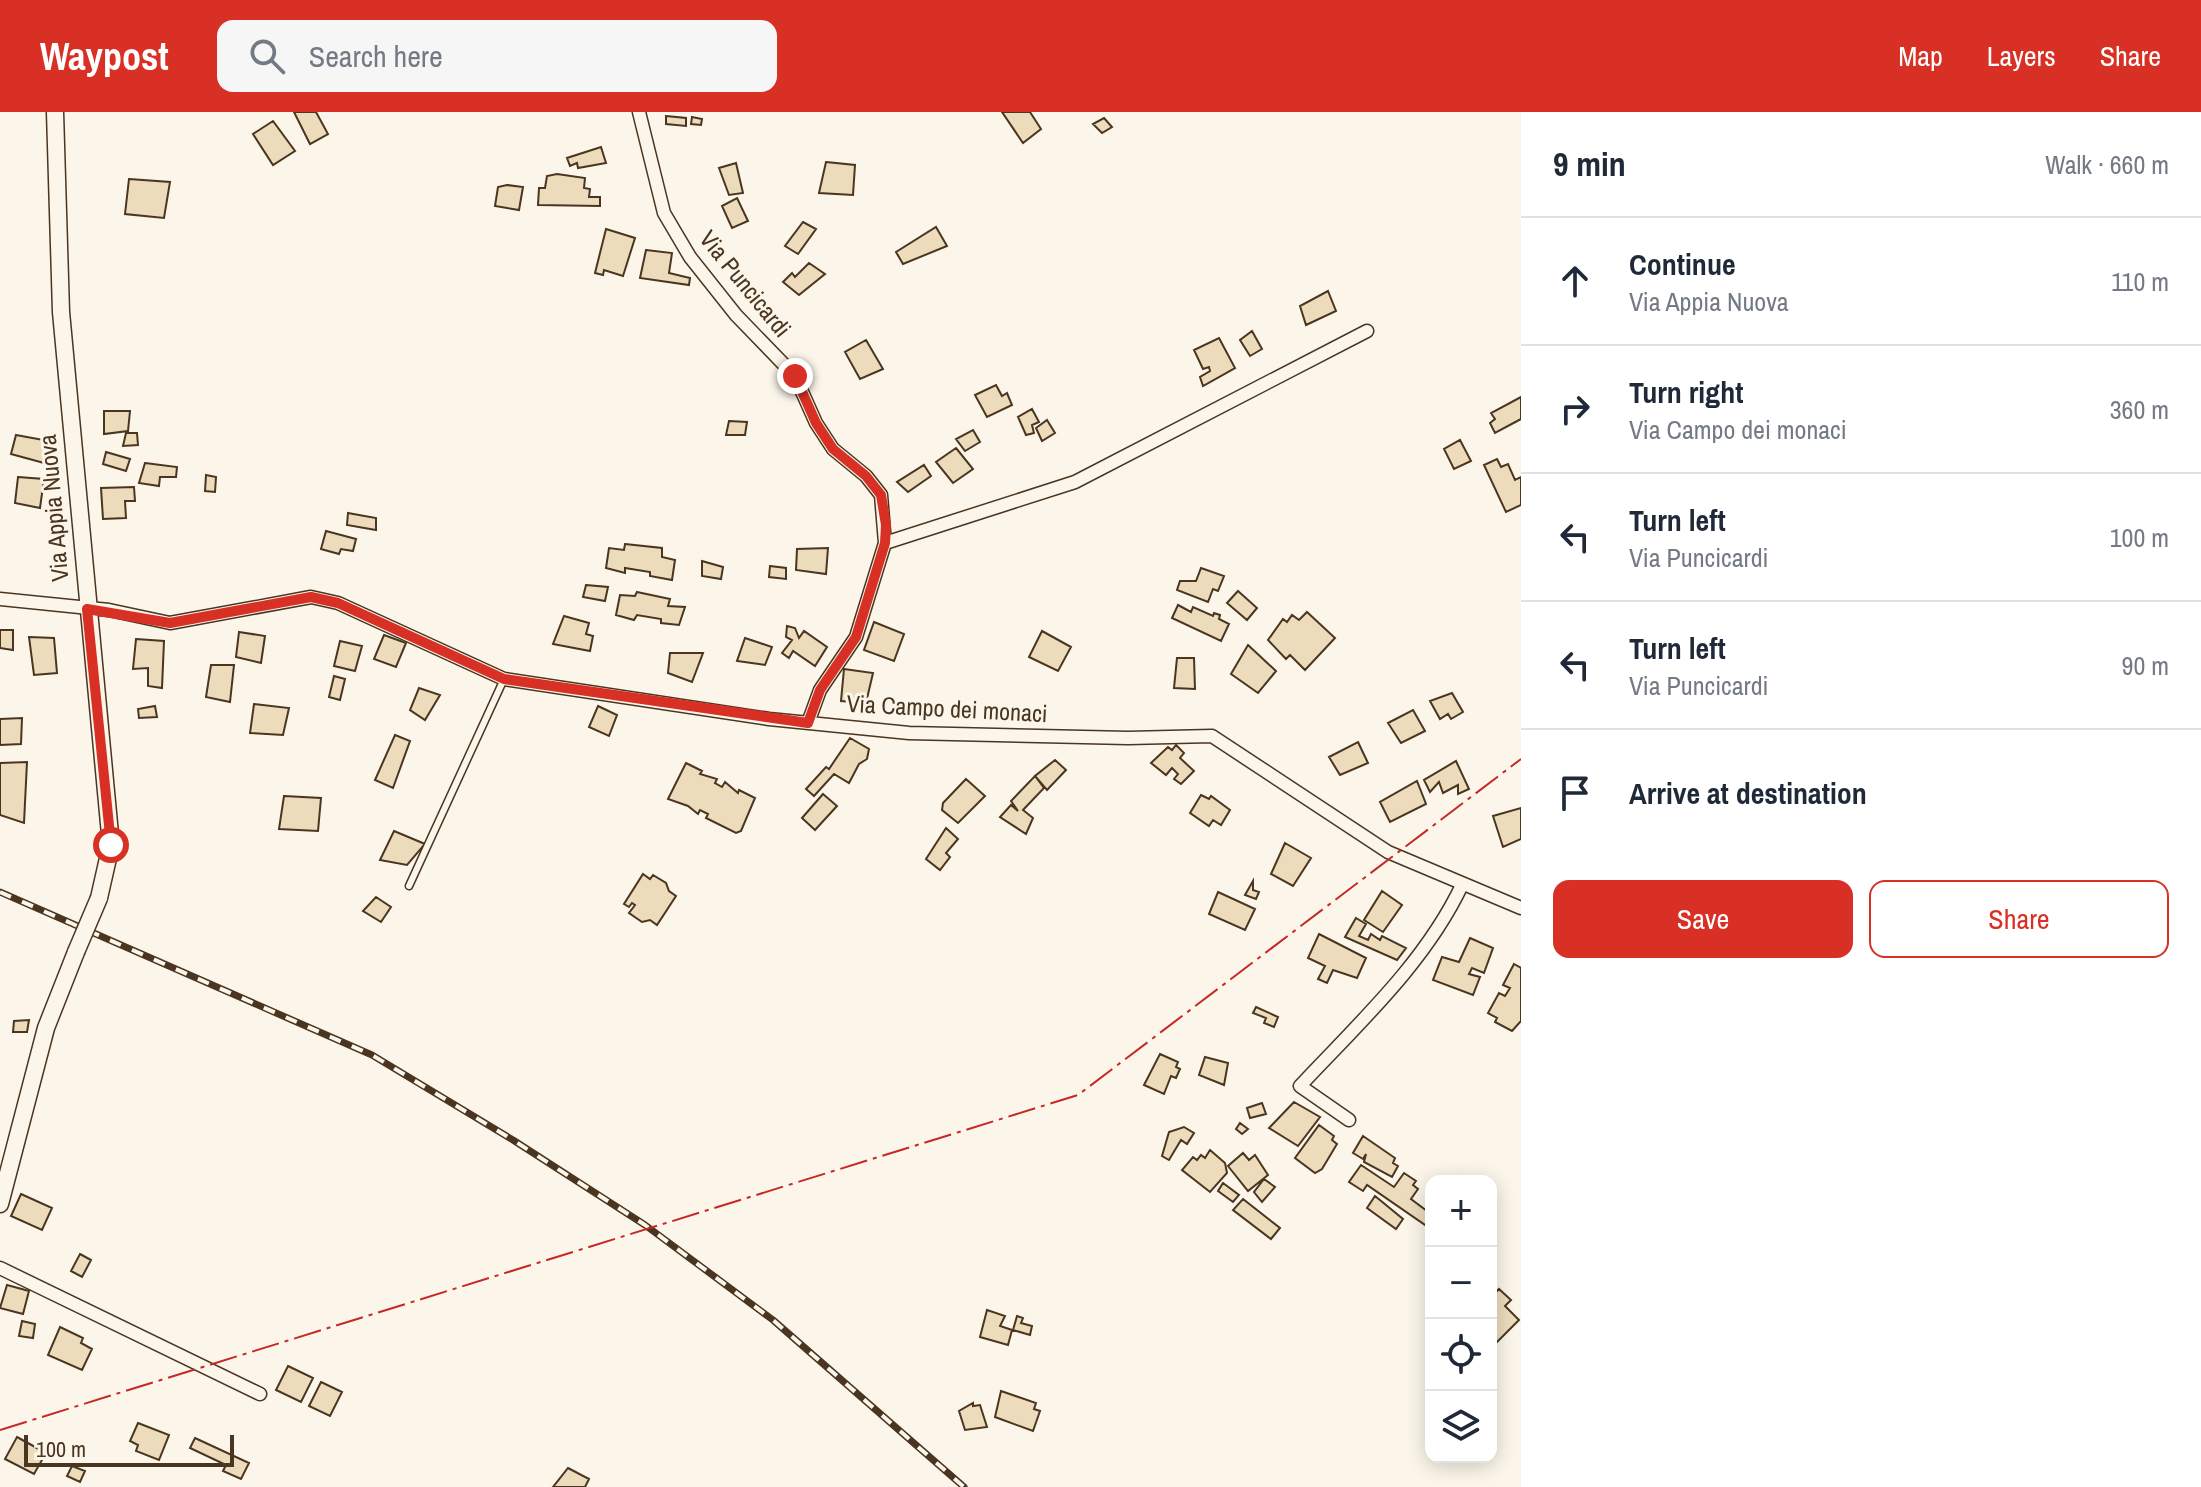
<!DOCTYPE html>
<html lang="en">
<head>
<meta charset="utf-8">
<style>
	body { margin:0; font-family:"Archivo Narrow",sans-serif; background:#f6f6f7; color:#1f2937 }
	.controls { position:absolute; right:24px; bottom:24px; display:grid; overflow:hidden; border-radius:16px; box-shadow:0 4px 20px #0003 }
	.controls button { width:72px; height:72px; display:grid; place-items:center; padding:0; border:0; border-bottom:2px solid #e0e1e3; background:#fff; color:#1f2937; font:40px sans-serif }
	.scale { position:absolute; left:24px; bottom:20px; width:210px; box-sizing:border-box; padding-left:8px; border:4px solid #4a3520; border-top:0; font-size:22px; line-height:28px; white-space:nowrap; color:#4a3520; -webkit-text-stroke:6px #fbf6e9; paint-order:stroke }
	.stop { position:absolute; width:24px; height:24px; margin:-18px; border:6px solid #d93025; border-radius:50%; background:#fff }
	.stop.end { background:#d93025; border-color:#fff; box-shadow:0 2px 8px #0008 }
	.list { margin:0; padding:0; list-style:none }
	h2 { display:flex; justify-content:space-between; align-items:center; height:104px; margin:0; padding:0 32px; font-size:34px }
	h2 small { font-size:26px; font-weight:400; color:#747a83 }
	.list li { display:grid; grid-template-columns:52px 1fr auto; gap:24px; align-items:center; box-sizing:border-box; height:128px; padding:0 32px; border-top:2px solid #e0e1e3 }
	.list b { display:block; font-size:30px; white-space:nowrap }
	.list p { margin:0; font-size:26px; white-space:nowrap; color:#747a83 }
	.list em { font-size:26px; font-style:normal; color:#747a83 }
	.actions { display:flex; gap:16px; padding:24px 32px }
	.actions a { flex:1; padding:18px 0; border:2px solid #d93025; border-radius:16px; text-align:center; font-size:28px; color:#d93025 }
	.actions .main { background:#d93025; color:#fff }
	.icon { flex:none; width:44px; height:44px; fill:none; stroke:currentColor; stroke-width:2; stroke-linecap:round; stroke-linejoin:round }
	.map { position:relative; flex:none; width:1521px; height:1375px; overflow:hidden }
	header { display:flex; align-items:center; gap:48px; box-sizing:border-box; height:112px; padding:0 40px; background:#d93025; color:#fff }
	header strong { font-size:38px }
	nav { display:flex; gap:44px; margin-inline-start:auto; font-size:28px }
	.search { width:560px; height:72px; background:#f6f6f7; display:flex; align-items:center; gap:20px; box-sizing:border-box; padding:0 28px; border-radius:16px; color:#747a83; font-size:30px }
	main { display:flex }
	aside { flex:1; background:#fff }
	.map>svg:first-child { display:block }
</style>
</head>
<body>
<header>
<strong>Waypost</strong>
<div class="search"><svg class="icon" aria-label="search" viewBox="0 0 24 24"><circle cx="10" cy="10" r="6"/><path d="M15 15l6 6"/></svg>Search here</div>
<nav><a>Map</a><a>Layers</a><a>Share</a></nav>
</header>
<main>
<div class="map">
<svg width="1521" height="1375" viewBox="0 0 1521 1375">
	<rect width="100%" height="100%" fill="#fbf6e9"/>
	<path fill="#ecdcbc" stroke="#4a3520" stroke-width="2" d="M294 0H316L328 22 310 32Z
		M1002 0H1030L1041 17 1023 31Z
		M666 4 686 6V14L666 12Z
		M692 5 702 7 701 13 691 12Z
		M1104 6 1112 15 1102 21 1093 12Z
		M273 9 295 39 273 53 253 22Z
		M601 35 606 51 578 56 577 51 570 54 567 46Z
		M826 50 855 53 853 83 819 81Z
		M736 51 743 81 729 83 719 56Z
		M557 62 585 66 584 76 590 77 589 85H600V94L538 93 539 76H545L547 64Z
		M129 67 170 70 164 106 125 102Z
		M507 73 523 75 519 98 495 94 498 75Z
		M737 86 748 109 732 116 722 94Z
		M803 110 816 117 798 142 785 134Z
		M936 115 947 134 903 152 896 140Z
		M606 117 635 126 623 164 604 158 603 163 595 161Z
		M646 138 672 141 669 161 690 166 689 173 640 166Z
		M809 151 825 162 799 183 783 170 792 161 795 165Z
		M1328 179 1336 199 1306 213 1300 194Z
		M1252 219 1262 237 1250 244 1240 228Z
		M1219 226 1235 256 1203 274 1200 265 1210 259 1209 255 1203 257 1194 238Z
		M866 228 883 257 860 267 845 240Z
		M996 273 1002 284 1007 281 1012 293 987 305 975 283Z
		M1521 285V307L1495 321 1490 311 1495 307 1491 301Z
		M1032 297 1039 310 1032 313 1034 321 1026 323 1018 305Z
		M104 299H130L128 319 104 322Z
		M1047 308 1055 321 1042 329 1036 316Z
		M729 309 747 310 745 323H726Z
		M973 318 980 330 965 339 956 327Z
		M126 321H137L138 333 123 334Z
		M16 323 49 329 44 351 11 342Z
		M1460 328 1471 349 1454 357 1444 337Z
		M956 336 973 357 953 371 936 350Z
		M106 340 130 347 126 359 103 352Z
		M1497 347 1501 355 1508 352 1515 368 1521 365V393L1506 400 1484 353Z
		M145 351 177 355 176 365H160L159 374 139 371Z
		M924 353 931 364 908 380 897 370Z
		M206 363 216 365 215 380 205 379Z
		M18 365 44 367 40 396 15 391Z
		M134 375 135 389H125L126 406 103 407 101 376Z
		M348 401 376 406V418L347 413Z
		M326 419 356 427 353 439 341 437 339 442 321 437Z
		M625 432 662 436V445L675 448 672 468 650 464V460L625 456V461L606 456 609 436 624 438Z
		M828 436 826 462 796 458 797 437Z
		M702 449 723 455 721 467 702 464Z
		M770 454 786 456V467L769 465Z
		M1201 456 1224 464 1218 479 1213 477 1208 490 1177 478 1180 469H1196Z
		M586 473 608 475 605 489 583 485Z
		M1238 479 1257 496 1247 508 1227 491Z
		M637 480 670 487 668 494 685 495 679 513 661 511V507L637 503 634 508 616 503 620 483 635 484Z
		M1178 493 1191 500 1193 495 1213 504 1214 501 1220 503 1219 507 1229 512 1221 529 1172 506Z
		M1307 500 1335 526 1305 558 1290 543 1286 547 1268 528 1283 507 1287 510 1292 503 1299 508Z
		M564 504 589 511 586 522 593 524 590 539 553 532Z
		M874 510 904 522 894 549 864 538Z
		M787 514 795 516 799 526 804 519 827 535 815 554 793 539 789 546 782 541 792 528 786 525Z
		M0 518H13V538L0 536Z
		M1042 519 1071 535 1058 559 1029 545Z
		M239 520 265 524 261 551 236 545Z
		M384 523 406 531 396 555 374 547Z
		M29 525 54 526 57 561 34 563Z
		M745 526 772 535 765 553 737 549Z
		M136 527 164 529 162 576 148 574V556L133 557Z
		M340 529 362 534 355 559 334 554Z
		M1248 533 1276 559 1258 581 1231 562Z
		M670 541H703L692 570 668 561Z
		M1177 546H1194L1195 577 1174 576Z
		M211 553H234L230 590 206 585Z
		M844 557 873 561 866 591 841 589Z
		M334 564 345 567 340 588 329 585Z
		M419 576 440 583 425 608 410 598Z
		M1452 581 1463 600 1451 607 1448 602 1440 607 1430 589Z
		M254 592 289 596 283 623 250 621Z
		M155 594 157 605 139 606 138 597Z
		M598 594 617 603 609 624 589 615Z
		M1413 598 1425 619 1401 631 1388 611Z
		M22 606 21 632 0 633V607Z
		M395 623 410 629 393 676 375 668Z
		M850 626 869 637 867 647 859 652 849 671 834 662 814 684 806 677 826 655 829 657Z
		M1358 630 1368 651 1340 663 1329 645Z
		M1176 633 1184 641 1180 646 1194 659 1181 672 1174 667 1178 662 1172 656 1166 663 1151 651 1168 635 1172 638Z
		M1055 648 1066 658 1047 678 1035 664Z
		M1456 649 1469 677 1458 682V673L1443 681 1439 670 1430 680 1424 668Z
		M27 650 24 711 0 703V651Z
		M686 651 702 659 700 662 717 667 715 671 722 675 725 670 738 681 739 678 755 686 741 719 736 721 706 706 708 702 700 698 698 702 688 694 668 687Z
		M1035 664 1044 676 1023 698 1033 706 1026 722 1000 705 1011 693 1018 699 1011 689Z
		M966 667 985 684 958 711 942 698 943 691Z
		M1417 669 1426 692 1390 710 1380 690Z
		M823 682 837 694 815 718 802 706Z
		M1201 683 1209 687 1211 684 1230 698 1221 713 1213 708 1209 714 1190 701Z
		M284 684 321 686 318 719 279 717Z
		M1521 696V727L1503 735 1493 704Z
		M946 716 958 727 946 741 950 745 940 758 926 747Z
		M394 719 425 732 407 753 380 748Z
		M1285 731 1311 746 1293 774 1271 762Z
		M643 762 650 767 653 763 666 771 669 779 676 784 657 813 650 808 642 810 629 801 635 793 632 791 629 795 624 792Z
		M1253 769V778L1259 780 1256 787 1245 783Z
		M1382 779 1402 793 1383 820 1364 808Z
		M1218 780 1255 797 1245 818 1209 802Z
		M376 785 391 795 381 810 363 799Z
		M1356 806 1366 812 1359 824 1368 828 1371 822 1380 828 1382 824 1406 836 1397 848 1345 825Z
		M1319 822 1366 846 1357 866 1333 858 1327 871 1318 867 1325 854 1308 846Z
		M1470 826 1493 836 1484 861 1472 856 1469 862 1480 865 1473 883 1433 868 1442 845 1459 850Z
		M1514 852 1521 856V909L1512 919 1495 910 1497 906 1488 901 1499 881 1505 884 1510 876 1503 873Z
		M1256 895 1278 905 1274 915 1264 911 1266 906 1253 901Z
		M29 908 27 920H13L14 909Z
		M1160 942 1178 950 1176 955 1180 957 1176 966 1171 964 1164 982 1144 973Z
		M1205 945 1228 951 1224 973 1199 963Z
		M1294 990 1320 1005 1298 1034 1269 1016Z
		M1262 991 1266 1002 1250 1006 1247 996Z
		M1240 1011 1248 1017 1242 1022 1236 1017Z
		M1319 1013 1334 1024 1332 1028 1337 1032 1322 1057 1315 1061 1295 1046Z
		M1184 1015 1194 1021 1187 1032 1181 1028 1169 1048 1162 1044 1169 1020Z
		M1363 1024 1395 1046 1393 1051 1398 1054 1392 1065 1364 1050 1366 1042 1363 1047 1353 1041Z
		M1210 1038 1225 1051 1227 1061 1210 1080 1182 1058 1193 1045 1197 1048 1201 1043 1205 1046Z
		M1243 1041 1249 1048 1255 1043 1268 1063 1248 1079 1228 1054Z
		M1361 1053 1394 1075 1404 1061 1416 1069 1413 1073 1418 1077 1411 1087 1431 1102V1117L1367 1073 1363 1079 1349 1070Z
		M1264 1067 1275 1075 1262 1090 1254 1080Z
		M1223 1071 1239 1083 1233 1090 1218 1079Z
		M21 1082 52 1096 42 1118 11 1104Z
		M1375 1084 1403 1107 1396 1117 1367 1096Z
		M1243 1087 1280 1116 1271 1127 1233 1098Z
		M80 1142 91 1148 82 1165 71 1159Z
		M7 1173 29 1179 23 1202 0 1196Z
		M1499 1177 1511 1188 1505 1194 1519 1208 1496 1231 1491 1225V1185Z
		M987 1198 1005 1204 1000 1214 1012 1218 1008 1233 980 1225Z
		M1017 1204 1023 1206 1021 1211 1032 1214 1030 1223 1013 1218Z
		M22 1209 35 1212 33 1226 19 1224Z
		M60 1215 83 1226 81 1231 92 1237 82 1258 48 1243Z
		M288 1254 313 1266 301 1290 276 1278Z
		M321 1270 342 1280 330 1304 309 1294Z
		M1001 1279 1036 1291 1034 1297 1040 1299 1033 1319 995 1305Z
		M973 1291V1294L980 1293 987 1315 965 1318 959 1299Z
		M138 1311 169 1323 159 1348 136 1339 138 1333 130 1329Z
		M17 1325 46 1341 34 1362 5 1347Z
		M195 1326 249 1351 241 1367 223 1359 226 1353 190 1336Z
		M72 1354 85 1359 80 1370 67 1364Z
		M568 1356 589 1367 585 1375H553Z"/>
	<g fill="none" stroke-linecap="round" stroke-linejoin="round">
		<defs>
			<path id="service" d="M409 774 504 567"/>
			<path id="minor" d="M639 0 664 101 690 145 736 203 795 264 816 311 833 337 866 364 881 383 885 431 856 525 820 578 808 611
				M885 431 1075 370 1367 219
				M0 487 109 498 170 511 311 485 338 491 504 567 769 607 909 621 1128 626 1212 624 1388 740 1521 796
				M1349 1008 1300 974C1358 912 1425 851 1462 773
				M0 1156 260 1282"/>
			<path id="tertiary" d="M55 0 61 200 111 733 99 786
				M0 1092 46 916 76 840"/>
		</defs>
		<use href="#service" stroke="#4a3520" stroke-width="9"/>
		<use href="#minor" stroke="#4a3520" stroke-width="15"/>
		<use href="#tertiary" stroke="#4a3520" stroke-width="19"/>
		<use href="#service" stroke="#fbf6e9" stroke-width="6"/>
		<use href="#minor" stroke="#fbf6e9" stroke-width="12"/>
		<use href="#tertiary" stroke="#fbf6e9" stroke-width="16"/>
		<defs>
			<path id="rail" d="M0 780 372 943 513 1028 645 1113 773 1208 964 1375"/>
		</defs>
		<use href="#rail" stroke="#4a3520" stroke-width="7"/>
		<use href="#rail" stroke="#fbf6e9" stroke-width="4" stroke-dasharray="12" stroke-linecap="butt"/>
		<defs>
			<path id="tertiary-bridge" d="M76 840 99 786"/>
		</defs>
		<use href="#tertiary-bridge" stroke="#4a3520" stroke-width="19" stroke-linecap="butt"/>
		<use href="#tertiary-bridge" stroke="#fbf6e9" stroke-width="16"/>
		<path stroke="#c62828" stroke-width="2" stroke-dasharray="28 6 4 6" stroke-linecap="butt" d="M0 1318 1078 983 1521 647"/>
	</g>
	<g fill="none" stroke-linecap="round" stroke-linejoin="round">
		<path stroke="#d93025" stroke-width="10" d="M111 733 87 497 170 511 311 485 338 491 504 567 808 611 820 578 856 525 885 431 886 413 881 383 866 364 833 337 816 311 795 264"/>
	</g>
	<g text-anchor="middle" stroke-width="6" stroke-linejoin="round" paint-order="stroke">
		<g font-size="24" fill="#4a3520" stroke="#fbf6e9">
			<text transform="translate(745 172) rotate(51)" y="8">Via Puncicardi</text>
			<text transform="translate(54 396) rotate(-95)" y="8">Via Appia Nuova</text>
			<text transform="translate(947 597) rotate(3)" y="8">Via Campo dei monaci</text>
		</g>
	</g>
</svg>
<div class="controls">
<button>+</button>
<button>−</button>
<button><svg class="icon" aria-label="locate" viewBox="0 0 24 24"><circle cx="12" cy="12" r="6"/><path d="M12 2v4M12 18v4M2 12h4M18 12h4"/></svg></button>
<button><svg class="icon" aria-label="layers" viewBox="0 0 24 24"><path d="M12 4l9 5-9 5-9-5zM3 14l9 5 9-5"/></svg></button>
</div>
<div class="scale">100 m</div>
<div class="stop" style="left:111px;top:733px"></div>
<div class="stop end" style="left:795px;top:264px"></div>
</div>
<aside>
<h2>9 min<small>Walk · 660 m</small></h2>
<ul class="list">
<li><svg class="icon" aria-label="ahead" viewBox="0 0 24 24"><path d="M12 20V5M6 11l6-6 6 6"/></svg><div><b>Continue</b><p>Via Appia Nuova</p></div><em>110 m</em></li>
<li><svg class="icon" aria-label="right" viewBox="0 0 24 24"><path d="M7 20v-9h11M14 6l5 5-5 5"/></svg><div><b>Turn right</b><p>Via Campo dei monaci</p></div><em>360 m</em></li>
<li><svg class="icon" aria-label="left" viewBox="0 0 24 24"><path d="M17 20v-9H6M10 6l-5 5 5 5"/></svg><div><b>Turn left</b><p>Via Puncicardi</p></div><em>100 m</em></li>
<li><svg class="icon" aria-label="left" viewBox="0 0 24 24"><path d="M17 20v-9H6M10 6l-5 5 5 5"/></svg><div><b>Turn left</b><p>Via Puncicardi</p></div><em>90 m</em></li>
<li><svg class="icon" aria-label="arrive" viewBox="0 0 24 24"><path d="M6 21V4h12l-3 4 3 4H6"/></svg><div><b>Arrive at destination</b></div></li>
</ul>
<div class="actions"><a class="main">Save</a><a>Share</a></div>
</aside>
</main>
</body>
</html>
